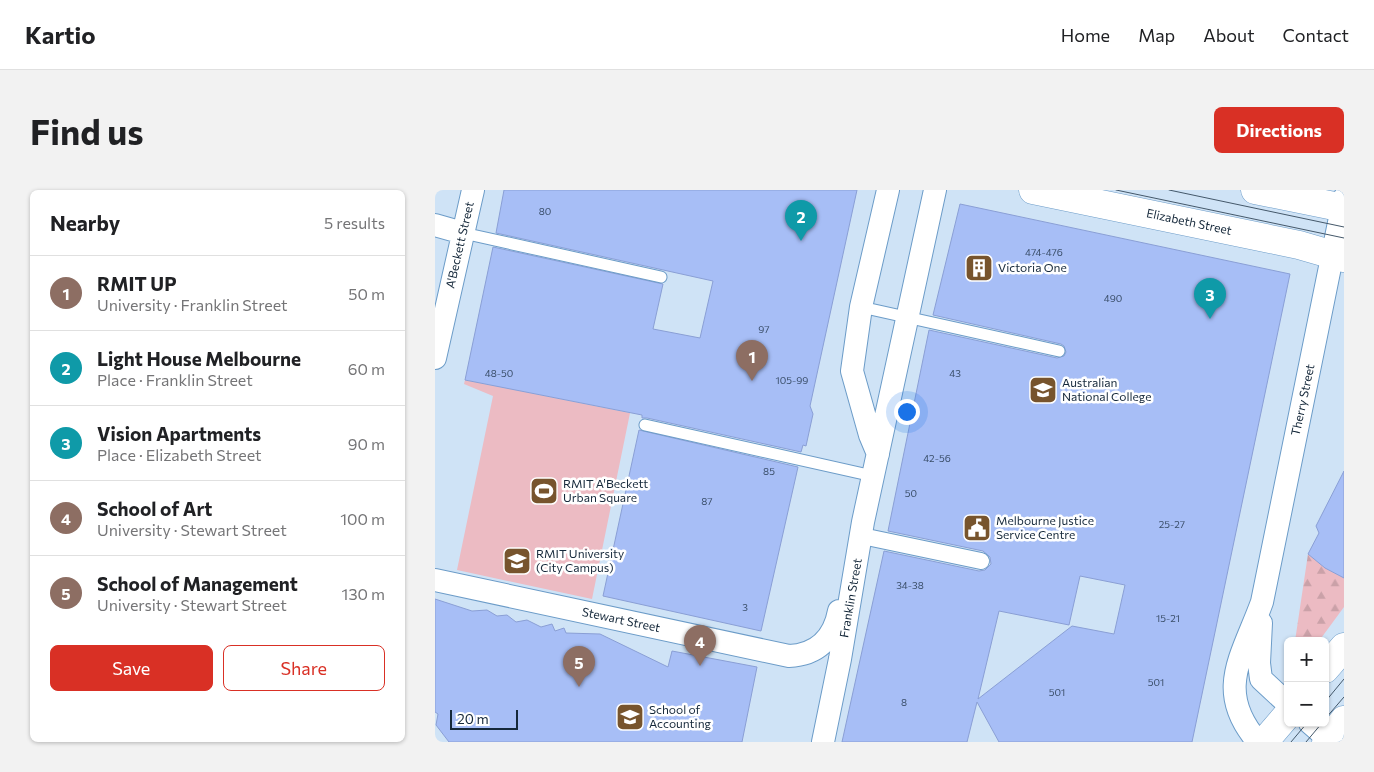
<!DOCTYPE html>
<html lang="en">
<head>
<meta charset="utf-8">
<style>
	body { margin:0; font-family:Commissioner,sans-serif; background:#f2f2f2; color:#202124 }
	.controls { position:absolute; right:15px; bottom:15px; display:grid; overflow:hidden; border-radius:8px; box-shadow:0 1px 4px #0004 }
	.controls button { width:45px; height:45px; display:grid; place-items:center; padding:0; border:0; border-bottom:1px solid #e0e0e0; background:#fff; color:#202124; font:25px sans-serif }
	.scale { position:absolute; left:15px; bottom:12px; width:68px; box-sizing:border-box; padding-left:5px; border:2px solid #15283a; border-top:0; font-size:14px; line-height:18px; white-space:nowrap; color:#15283a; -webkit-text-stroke:4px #fff; paint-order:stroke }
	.you { position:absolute; left:471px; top:221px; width:18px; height:18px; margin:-12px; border:4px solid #fff; border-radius:50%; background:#1a73e8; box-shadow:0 0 0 8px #1a73e833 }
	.badge { display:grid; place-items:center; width:32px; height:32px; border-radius:50%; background:#d93025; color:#fff; font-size:16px; font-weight:700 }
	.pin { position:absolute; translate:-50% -41px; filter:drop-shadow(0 1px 2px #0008) }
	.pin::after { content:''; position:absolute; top:26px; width:18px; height:15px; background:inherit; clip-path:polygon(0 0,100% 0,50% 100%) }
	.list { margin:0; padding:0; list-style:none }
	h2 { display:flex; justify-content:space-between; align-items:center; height:65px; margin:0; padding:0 20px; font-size:21px }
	h2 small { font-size:16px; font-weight:400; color:#757577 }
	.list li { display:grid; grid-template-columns:32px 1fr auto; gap:15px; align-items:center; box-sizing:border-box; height:75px; padding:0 20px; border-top:1px solid #e0e0e0 }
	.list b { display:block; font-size:19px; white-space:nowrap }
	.list p { margin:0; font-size:16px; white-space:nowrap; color:#757577 }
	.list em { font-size:16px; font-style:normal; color:#757577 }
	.actions { display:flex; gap:10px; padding:15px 20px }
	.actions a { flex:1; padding:11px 0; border:1px solid #d93025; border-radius:8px; text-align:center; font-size:18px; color:#d93025 }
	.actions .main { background:#d93025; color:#fff }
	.map { position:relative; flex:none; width:909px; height:552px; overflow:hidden; border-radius:8px }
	header { display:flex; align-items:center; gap:30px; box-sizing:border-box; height:70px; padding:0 25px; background:#fff; border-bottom:1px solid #e0e0e0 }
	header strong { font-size:24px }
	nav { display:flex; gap:28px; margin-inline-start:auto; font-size:18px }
	.intro { display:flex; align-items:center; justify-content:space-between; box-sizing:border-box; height:120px; padding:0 30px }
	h1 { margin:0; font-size:35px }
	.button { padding:12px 22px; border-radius:8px; background:#d93025; color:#fff; font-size:18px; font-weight:700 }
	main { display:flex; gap:30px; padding:0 30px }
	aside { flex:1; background:#fff; border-radius:8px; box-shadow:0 1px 4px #0004 }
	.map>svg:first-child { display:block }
</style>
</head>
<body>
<header>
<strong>Kartio</strong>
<nav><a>Home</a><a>Map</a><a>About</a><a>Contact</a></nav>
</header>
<div class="intro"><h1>Find us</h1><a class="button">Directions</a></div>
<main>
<aside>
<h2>Nearby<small>5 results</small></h2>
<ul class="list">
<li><span class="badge" style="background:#8d6e63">1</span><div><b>RMIT UP</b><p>University · Franklin Street</p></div><em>50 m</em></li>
<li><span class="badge" style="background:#0f9aa8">2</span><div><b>Light House Melbourne</b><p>Place · Franklin Street</p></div><em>60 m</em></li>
<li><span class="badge" style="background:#0f9aa8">3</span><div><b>Vision Apartments</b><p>Place · Elizabeth Street</p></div><em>90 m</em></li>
<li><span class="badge" style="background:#8d6e63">4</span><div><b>School of Art</b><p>University · Stewart Street</p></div><em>100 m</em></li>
<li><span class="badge" style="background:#8d6e63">5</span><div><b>School of Management</b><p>University · Stewart Street</p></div><em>130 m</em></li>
</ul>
<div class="actions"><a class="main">Save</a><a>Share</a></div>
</aside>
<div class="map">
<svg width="909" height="552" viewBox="0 0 909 552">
	<defs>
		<pattern id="forest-firs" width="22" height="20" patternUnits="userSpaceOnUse" patternTransform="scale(1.25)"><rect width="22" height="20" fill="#ecbbc3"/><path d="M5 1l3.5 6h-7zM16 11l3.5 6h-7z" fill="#caa1a8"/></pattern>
	</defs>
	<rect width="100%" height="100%" fill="#cfe3f6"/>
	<path fill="url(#forest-firs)" d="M873 364 890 378 909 388V417L884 451H860Z"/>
	<path fill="#ecbbc3" d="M30 190 195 223 157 409 22 380 58 206 29 194Z"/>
	<path fill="#a7bef6" stroke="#8a9fd5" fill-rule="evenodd" d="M69 0H422L375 216 378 224 371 256 368 255 366 262 212 228H207V225L30 190 58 57 228 94 218 139 265 148 278 91 61 43Z
		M525 14 855 84 757 552H564L542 512 532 552H407L449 361 544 381 550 380 556 374 555 367 548 361 453 341 494 140 622 168 629 166 631 162 629 156 626 154 498 125ZM645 386 690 395 679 444 637 436 543 509 564 421 634 435Z
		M204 240 363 277 326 441 168 406Z
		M909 281V388L890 378 873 364 884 343 881 336Z
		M0 409 37 421 52 420 62 426 72 425 81 432 92 430 106 437 117 434 120 441 129 438 131 443 165 444 233 477 237 461 322 477 307 552H14L1 535 3 524 0 522Z"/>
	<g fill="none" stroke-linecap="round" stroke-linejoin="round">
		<defs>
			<path id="service" d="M28 43 226 87
				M426 117 624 161
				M210 235 438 286"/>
			<path id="pedestrian" d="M427 346 546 371"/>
			<path id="minor" d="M0 35 28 43
				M0 168 38 0
				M443 264 435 245 417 181 426 117 453 0
				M0 390 354 466C382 465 399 448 404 421
				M826 433 824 473 826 489 853 514
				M875 533 897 552
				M388 552 405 469 428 332 500 0
				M823 552C779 501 807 467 827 412L909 8"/>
			<path id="tertiary" d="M598 0 864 55 909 68
				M820 0 909 18"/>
			<path id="primary" d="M890 479 909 457
				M829 552 853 524
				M891 552 909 530"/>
		</defs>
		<use href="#service" stroke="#6c9cc8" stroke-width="13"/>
		<use href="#pedestrian" stroke="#6c9cc8" stroke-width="18"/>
		<use href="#minor" stroke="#6c9cc8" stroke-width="24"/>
		<use href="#tertiary" stroke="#6c9cc8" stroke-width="29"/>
		<use href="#primary" stroke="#6c9cc8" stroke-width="29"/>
		<use href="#service" stroke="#fff" stroke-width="11"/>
		<use href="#pedestrian" stroke="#fff" stroke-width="16"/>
		<use href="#minor" stroke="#fff" stroke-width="22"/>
		<use href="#tertiary" stroke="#fff" stroke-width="28"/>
		<use href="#primary" stroke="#fff" stroke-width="28"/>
		<path stroke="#44586a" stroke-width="1" d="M681 0 909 48
			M734 0 909 37
			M890 512 909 489
			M890 529 909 507
			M856 552 872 533
			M871 552 887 533"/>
	</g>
	<defs>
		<symbol id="building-square" viewBox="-11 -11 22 22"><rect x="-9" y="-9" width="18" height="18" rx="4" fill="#77542d" stroke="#fff"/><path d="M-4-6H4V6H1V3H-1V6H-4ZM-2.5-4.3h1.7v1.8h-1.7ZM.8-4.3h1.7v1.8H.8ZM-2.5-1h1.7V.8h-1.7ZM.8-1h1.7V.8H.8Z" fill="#fff"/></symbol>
		<symbol id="university-square" viewBox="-11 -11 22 22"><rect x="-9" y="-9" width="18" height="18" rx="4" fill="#77542d" stroke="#fff"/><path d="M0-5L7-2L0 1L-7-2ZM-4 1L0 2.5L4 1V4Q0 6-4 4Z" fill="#fff"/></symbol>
		<symbol id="stadium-square" viewBox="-11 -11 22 22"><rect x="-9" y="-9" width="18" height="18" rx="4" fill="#77542d" stroke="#fff"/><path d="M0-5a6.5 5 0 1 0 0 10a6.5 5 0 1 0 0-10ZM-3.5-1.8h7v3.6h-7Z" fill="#fff"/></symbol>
		<symbol id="civic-square" viewBox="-11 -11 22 22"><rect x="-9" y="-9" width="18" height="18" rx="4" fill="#77542d" stroke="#fff"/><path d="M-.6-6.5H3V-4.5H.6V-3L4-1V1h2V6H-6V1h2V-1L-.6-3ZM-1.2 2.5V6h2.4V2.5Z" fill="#fff"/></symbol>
	</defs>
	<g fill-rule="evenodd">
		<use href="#building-square" x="528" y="62" width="32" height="32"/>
		<use href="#university-square" x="592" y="184" width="32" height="32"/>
		<use href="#stadium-square" x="93" y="285" width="32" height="32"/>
		<use href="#civic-square" x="526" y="322" width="32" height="32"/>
		<use href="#university-square" x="66" y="355" width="32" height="32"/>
		<use href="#university-square" x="179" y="511" width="32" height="32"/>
	</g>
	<g text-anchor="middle" stroke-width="5" stroke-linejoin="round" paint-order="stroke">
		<g font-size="10" fill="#3a4e69">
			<text x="110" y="25">80</text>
			<text x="609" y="66">474-476</text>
			<text x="678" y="112">490</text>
			<text x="329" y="143">97</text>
			<text x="64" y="187">48-50</text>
			<text x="520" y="187">43</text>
			<text x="357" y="194">105-99</text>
			<text x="502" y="272">42-56</text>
			<text x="334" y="285">85</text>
			<text x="476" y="307">50</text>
			<text x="272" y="315">87</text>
			<text x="737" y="338">25-27</text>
			<text x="475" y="399">34-38</text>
			<text x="310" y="421">3</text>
			<text x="733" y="432">15-21</text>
			<text x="721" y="496">501</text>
			<text x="622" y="506">501</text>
			<text x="469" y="516">8</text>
		</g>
		<g font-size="12" fill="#15283a" stroke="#fff">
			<text transform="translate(754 32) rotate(12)" y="4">Elizabeth Street</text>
			<text transform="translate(25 55) rotate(-77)" y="4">A'Beckett Street</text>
			<text transform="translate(868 210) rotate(-78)" y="4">Therry Street</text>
			<text transform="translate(416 408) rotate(-80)" y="4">Franklin Street</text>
			<text transform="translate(186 430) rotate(12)" y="4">Stewart Street</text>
		</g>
		<g font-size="12" fill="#15283a" stroke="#fff" text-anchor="start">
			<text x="563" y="82">Victoria One</text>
			<text x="627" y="197">Australian<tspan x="627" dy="14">National College</tspan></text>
			<text x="128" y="298">RMIT A'Beckett<tspan x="128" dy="14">Urban Square</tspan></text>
			<text x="561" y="335">Melbourne Justice<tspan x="561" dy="14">Service Centre</tspan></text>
			<text x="101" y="368">RMIT University<tspan x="101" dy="14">(City Campus)</tspan></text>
			<text x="214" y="524">School of<tspan x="214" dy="14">Accounting</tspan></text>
		</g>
	</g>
</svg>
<div class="controls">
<button>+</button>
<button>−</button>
</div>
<div class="scale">20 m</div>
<div class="you"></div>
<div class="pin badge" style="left:317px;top:191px;background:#8d6e63">1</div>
<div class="pin badge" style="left:366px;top:51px;background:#0f9aa8">2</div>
<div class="pin badge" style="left:775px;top:129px;background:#0f9aa8">3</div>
<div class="pin badge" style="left:265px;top:476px;background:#8d6e63">4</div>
<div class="pin badge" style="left:144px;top:497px;background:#8d6e63">5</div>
</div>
</main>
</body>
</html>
